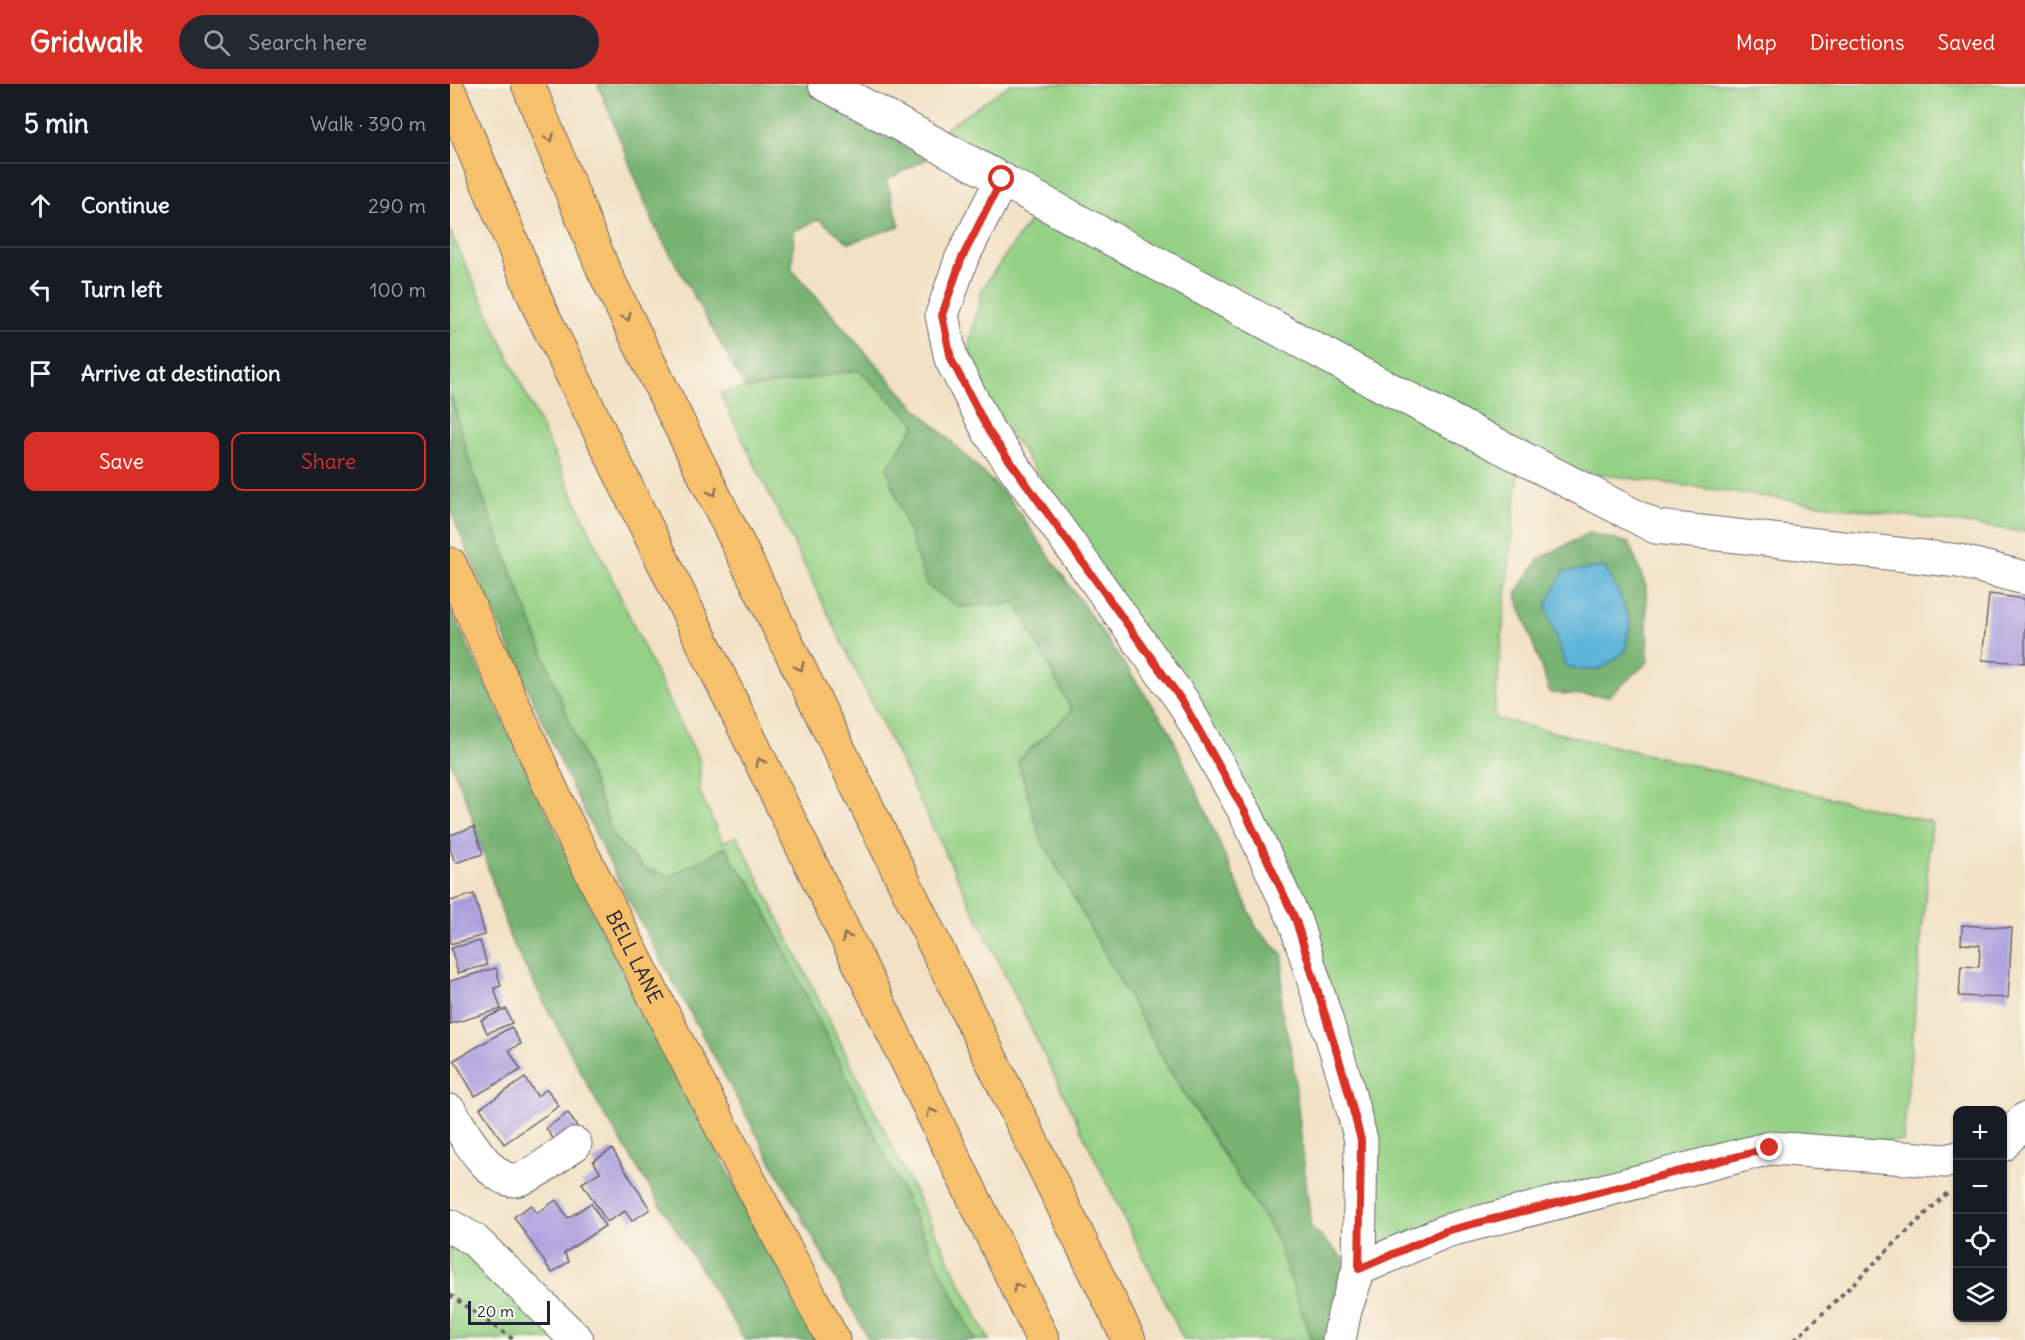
<!DOCTYPE html>
<html lang="en">
<head>
<meta charset="utf-8">
<style>
	body { margin:0; font-family:Delius,sans-serif; background:#242831; color:#f1f3f6 }
	.controls { position:absolute; right:18px; bottom:18px; display:grid; overflow:hidden; border-radius:12px; box-shadow:0 2px 4px #0004 }
	.controls button { width:54px; height:54px; display:grid; place-items:center; padding:0; border:0; border-bottom:2px solid #363941; background:#171b24; color:#f1f3f6; font:30px sans-serif }
	.scale { position:absolute; left:18px; bottom:15px; width:82px; box-sizing:border-box; padding-left:6px; border:3px solid #22223b; border-top:0; font-size:16px; line-height:21px; white-space:nowrap; color:#22223b; -webkit-text-stroke:4px #fbf7ec; paint-order:stroke }
	.stop { position:absolute; width:18px; height:18px; margin:-14px; border:4px solid #d93025; border-radius:50%; background:#fff }
	.stop.end { background:#d93025; border-color:#fff; box-shadow:0 2px 6px #0008 }
	.list { margin:0; padding:0; list-style:none }
	h2 { display:flex; justify-content:space-between; align-items:center; height:78px; margin:0; padding:0 24px; font-size:26px }
	h2 small { font-size:20px; font-weight:400; color:#9ea1a6 }
	.list li { display:grid; grid-template-columns:39px 1fr auto; gap:18px; align-items:center; box-sizing:border-box; height:84px; padding:0 24px; border-top:2px solid #363941 }
	.list b { display:block; font-size:22px; white-space:nowrap }
	.list em { font-size:20px; font-style:normal; color:#9ea1a6 }
	.actions { display:flex; gap:12px; padding:18px 24px }
	.actions a { flex:1; padding:14px 0; border:2px solid #d93025; border-radius:12px; text-align:center; font-size:21px; color:#d93025 }
	.actions .main { background:#d93025; color:#fff }
	.icon { flex:none; width:33px; height:33px; fill:none; stroke:currentColor; stroke-width:2; stroke-linecap:round; stroke-linejoin:round }
	.map { position:relative; flex:none; width:1575px; height:1256px; overflow:hidden }
	header { display:flex; align-items:center; gap:36px; box-sizing:border-box; height:84px; padding:0 30px; background:#d93025; color:#fff }
	header strong { font-size:28px }
	nav { display:flex; gap:33px; margin-inline-start:auto; font-size:21px }
	.search { width:420px; height:54px; background:#242831; display:flex; align-items:center; gap:15px; box-sizing:border-box; padding:0 21px; border-radius:33px; color:#9ea1a6; font-size:22px }
	main { display:flex }
	aside { flex:1; background:#171b24 }
	.map>svg:first-child { display:block }
</style>
</head>
<body>
<header>
<strong>Gridwalk</strong>
<div class="search"><svg class="icon" aria-label="search" viewBox="0 0 24 24"><circle cx="10" cy="10" r="6"/><path d="M15 15l6 6"/></svg>Search here</div>
<nav><a>Map</a><a>Directions</a><a>Saved</a></nav>
</header>
<main>
<aside>
<h2>5 min<small>Walk · 390 m</small></h2>
<ul class="list">
<li><svg class="icon" aria-label="ahead" viewBox="0 0 24 24"><path d="M12 20V5M6 11l6-6 6 6"/></svg><div><b>Continue</b></div><em>290 m</em></li>
<li><svg class="icon" aria-label="left" viewBox="0 0 24 24"><path d="M17 20v-9H6M10 6l-5 5 5 5"/></svg><div><b>Turn left</b></div><em>100 m</em></li>
<li><svg class="icon" aria-label="arrive" viewBox="0 0 24 24"><path d="M6 21V4h12l-3 4 3 4H6"/></svg><div><b>Arrive at destination</b></div></li>
</ul>
<div class="actions"><a class="main">Save</a><a>Share</a></div>
</aside>
<div class="map">
<svg width="1575" height="1256" viewBox="0 0 1575 1256">
	<rect width="100%" height="100%" fill="#fbf7ec"/>
	<filter id="ink" filterUnits="userSpaceOnUse"><feTurbulence type="fractalNoise" baseFrequency=".0167" numOctaves="2"/><feDisplacementMap in="SourceGraphic" scale="12" xChannelSelector="R" yChannelSelector="G"/><feConvolveMatrix kernelMatrix="1 2 1 2 8 2 1 2 1" color-interpolation-filters="sRGB"/></filter>
	<filter id="wash" filterUnits="userSpaceOnUse"><feTurbulence type="fractalNoise" baseFrequency=".008" numOctaves="4" result="noise"/><feDisplacementMap in="SourceGraphic" scale="24" xChannelSelector="R" yChannelSelector="G"/><feGaussianBlur stdDeviation="1.35" result="paint"/><feColorMatrix in="noise" values="0 0 0 0 0 0 0 0 0 0 0 0 0 0 0 0 0 1.4 0 .05"/><feComposite in="paint" operator="in"/></filter>
	<g filter="url(#wash)">
		<rect width="100%" height="100%" fill="#f2e1c5"/>
		<path fill="#95d185" stroke="#5c7a60" stroke-width="1.5" d="M560 0H1575V448L1069 379 1044 634 1482 738 1453 1057 1316 1056 927 1161 923 1035 838 774 629 450 528 302 519 261 532 205 597 112 494 46Z
			M0 147 209 596 250 678 249 707 273 758 287 752 539 1256H525L302 800 284 779 276 764 221 792 194 785 164 753 22 385 0 308Z
			M409 286 466 340 508 523 566 519 622 627 568 677 590 753 720 987 825 1151 862 1256H734L270 309Z
			M0 1163 12 1165 115 1256H0Z"/>
		<path fill="#78b372" stroke="#4d6a56" stroke-width="1.5" d="M148 0H357L481 73 436 96 450 142 399 159 369 135 344 147 342 186 456 314 559 414 719 645 807 845 833 871 831 925 842 970 861 1143 895 1176 879 1256H862L825 1151 720 987 590 753 568 677 622 626 566 519 508 523 476 500 437 384 466 340 408 286 296 305 204 141Z
			M0 308 22 385 164 753 194 785 221 792 276 763 284 779 302 800 525 1256H419L178 815 120 699 43 527 0 425Z
			M1139 449 1179 459 1196 503 1198 578 1159 612 1100 609 1066 510 1089 475Z
			M0 524 168 880 368 1256H295L149 1022 60 854 19 723 0 677Z"/>
		<path fill="#5db4da" stroke="#406b8a" stroke-width="1.5" d="M1154 483 1169 509 1180 538 1175 567C1152 586 1145 592 1115 581L1096 522 1113 488Z"/>
		<g id="blocks">
			<path fill="#a79bdd" d="M1539 510 1575 515V579L1532 576Z
				M24 743 33 770 5 779 0 764V751Z
				M24 810 35 851 0 860V817Z
				M1512 841 1562 844 1558 914 1509 912 1511 882 1529 883 1530 861 1511 860Z
				M30 857 37 881 8 889 1 864Z
				M46 884 51 902 44 904 51 925 0 940V897Z
				M56 925 62 939 37 949 31 936Z
				M61 943 71 960 59 966 71 986 25 1012 4 976Z
				M75 994 87 1012 97 1005 109 1022 54 1060 30 1024Z
				M118 1029 128 1044 106 1059 96 1044Z
				M162 1065 200 1125 182 1137 175 1127 157 1138 132 1099 150 1088 143 1077Z
				M106 1116 118 1134 141 1119 155 1142 114 1169 119 1177 102 1189 64 1133 81 1121 87 1129Z"/>
		</g>
	</g>
	<g filter="url(#ink)">
		<use href="#blocks" fill-opacity="0" stroke="#6b656b" stroke-width="1.5"/>
		<g fill="none" stroke-linecap="round" stroke-linejoin="round">
			<defs>
				<path id="minor" d="M375 0 924 297 1206 443 1509 477 1575 494
					M552 95 511 176 492 231 501 275 539 348 733 618 796 730 845 837 894 992 911 1056 909 1185
					M0 1027C12 1046 39 1097 65 1096 80 1095 112 1069 125 1060
					M1552 1061 1575 1035
					M0 1142 24 1156 127 1256
					M889 1256 895 1226 909 1185 996 1147 1320 1064 1496 1077 1508 1074"/>
				<g id="major">
					<path id="s1" d="M0 480 115 736 244 991 383 1256"/>
				</g>
				<path id="highway" d="M78 0 153 185 679 1256
					M0 9 89 223 593 1256"/>
			</defs>
			<use href="#minor" stroke="#6b656b" stroke-width="35"/>
			<use href="#major" stroke="#6b656b" stroke-width="35"/>
			<use href="#highway" stroke="#6b656b" stroke-width="35"/>
			<path stroke="#6b656b" stroke-width="4" stroke-dasharray="4.5 4.5" stroke-linecap="butt" d="M0 1211 64 1256
				M1345 1256 1498 1108"/>
			<use href="#minor" stroke="#fff" stroke-width="33"/>
			<use href="#major" stroke="#f7c06c" stroke-width="33"/>
			<use href="#highway" stroke="#f7c06c" stroke-width="33"/>
		</g>
		<defs><path id="oneway-chevron" d="M-2-3.5L2.5 0L-2 3.5" fill="none" stroke-width="1.6" stroke-linecap="round" stroke-linejoin="round" transform="scale(1.5)"/></defs>
		<g stroke="#8c7154">
			<use href="#oneway-chevron" transform="translate(100 54) rotate(68)"/>
			<use href="#oneway-chevron" transform="translate(177 233) rotate(64)"/>
			<use href="#oneway-chevron" transform="translate(263 408) rotate(64)"/>
			<use href="#oneway-chevron" transform="translate(350 583) rotate(64)"/>
			<use href="#oneway-chevron" transform="translate(310 678) rotate(-116)"/>
			<use href="#oneway-chevron" transform="translate(396 853) rotate(-116)"/>
			<use href="#oneway-chevron" transform="translate(481 1028) rotate(-116)"/>
			<use href="#oneway-chevron" transform="translate(567 1203) rotate(-116)"/>
		</g>
	</g>
	<g fill="none" stroke-linecap="round" stroke-linejoin="round" filter="url(#ink)">
		<path stroke="#d93025" stroke-width="8" d="M552 95 511 176 492 231 501 275 539 348 733 618 796 730 846 837 894 992 911 1056 909 1185 996 1147 1320 1064"/>
	</g>
	<g text-anchor="middle" stroke-width="6" stroke-linejoin="round" paint-order="stroke">
		<g font-size="20" fill="#22223b" stroke="#fbf7ec">
			<text dy="7" stroke="none"><textPath href="#s1" startOffset="434">BELL LANE</textPath></text>
		</g>
	</g>
</svg>
<div class="controls">
<button>+</button>
<button>−</button>
<button><svg class="icon" aria-label="locate" viewBox="0 0 24 24"><circle cx="12" cy="12" r="6"/><path d="M12 2v4M12 18v4M2 12h4M18 12h4"/></svg></button>
<button><svg class="icon" aria-label="layers" viewBox="0 0 24 24"><path d="M12 4l9 5-9 5-9-5zM3 14l9 5 9-5"/></svg></button>
</div>
<div class="scale">20 m</div>
<div class="stop" style="left:552px;top:95px"></div>
<div class="stop end" style="left:1320px;top:1064px"></div>
</div>
</main>
</body>
</html>
